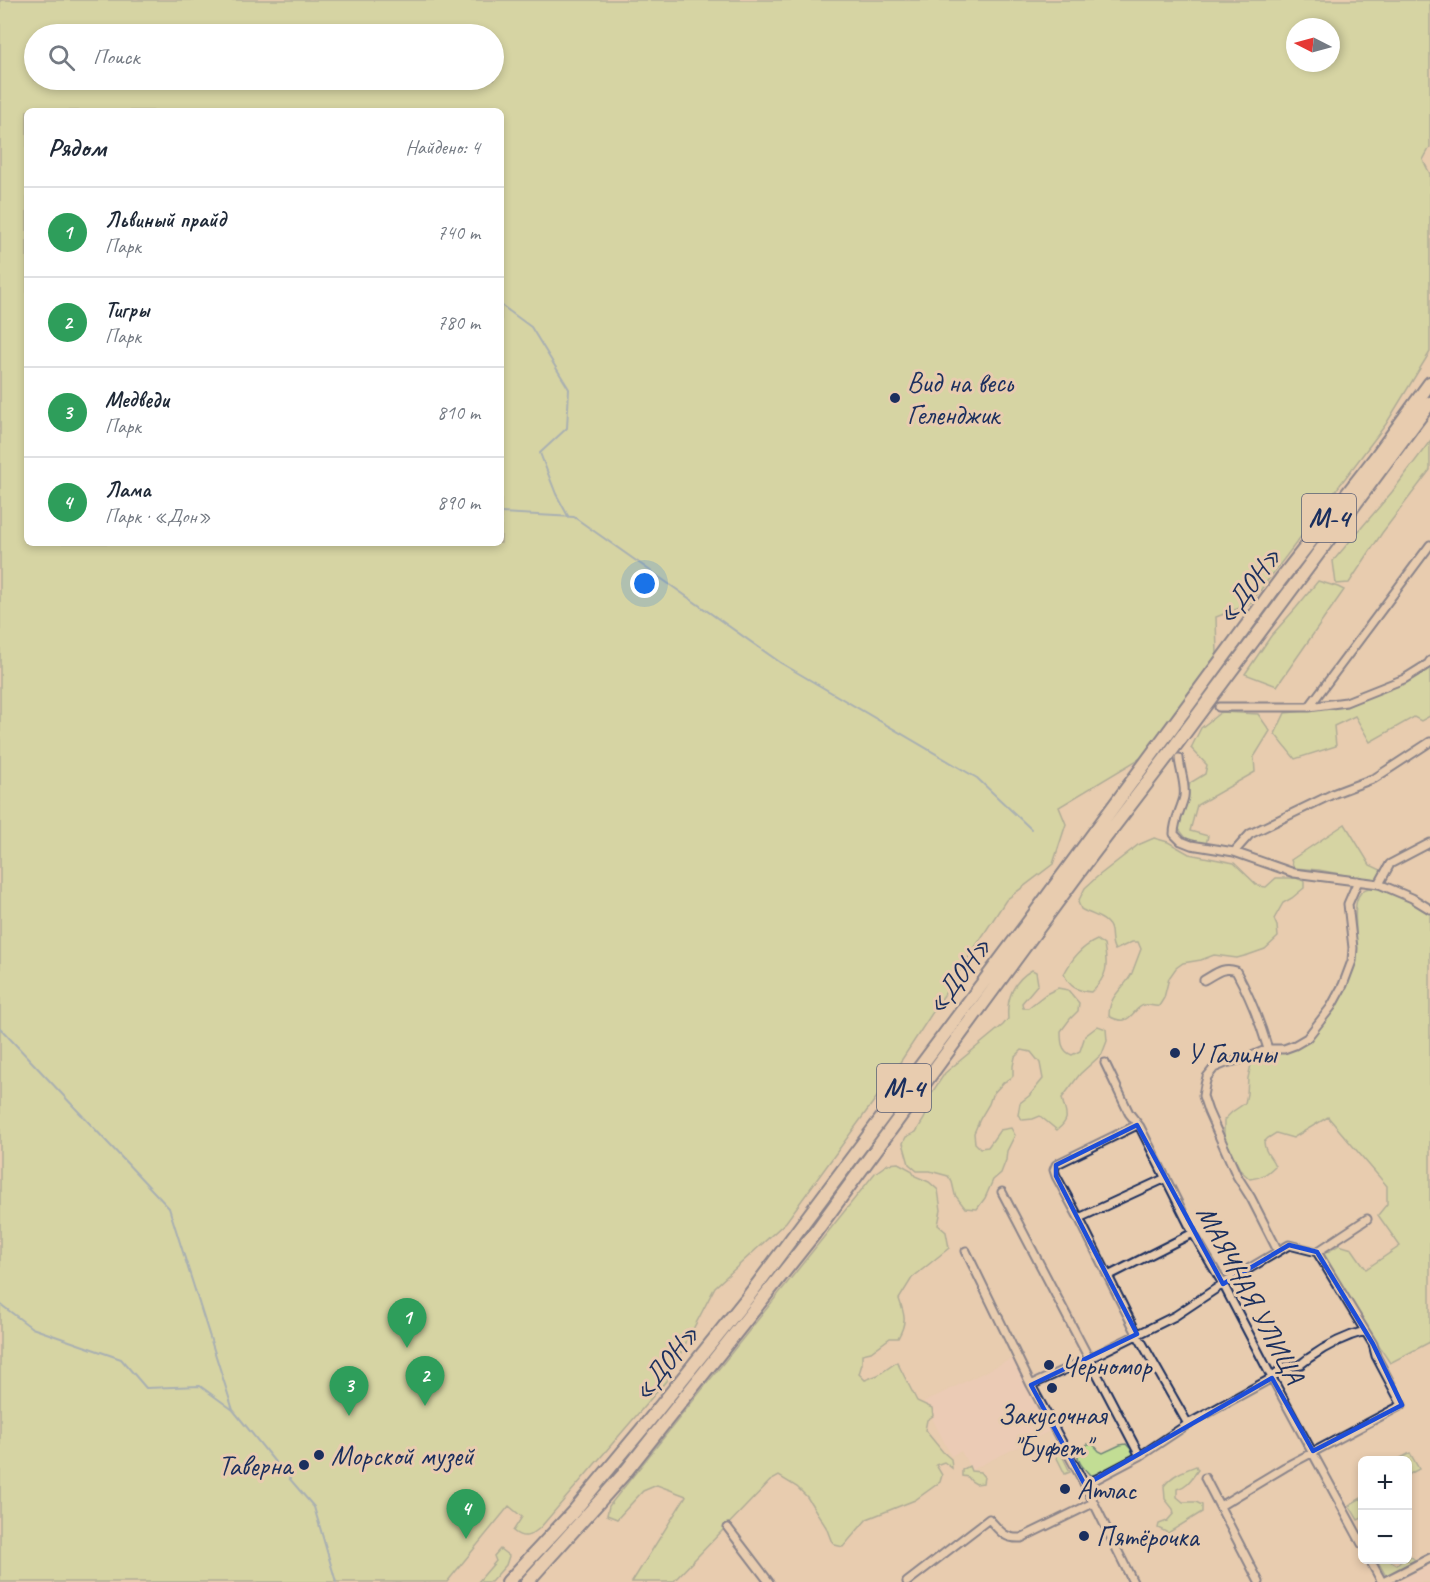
<!DOCTYPE html>
<html lang="ru">
<head>
<meta charset="utf-8">
<style>
	body { margin:0; font-family:Caveat,sans-serif; background:#f2f2f3; color:#1f2937 }
	.controls { position:absolute; right:18px; bottom:18px; display:grid; overflow:hidden; border-radius:9px; box-shadow:0 3px 9px #0003 }
	.controls button { width:54px; height:54px; display:grid; place-items:center; padding:0; border:0; border-bottom:2px solid #e0e1e3; background:#fff; color:#1f2937; font:30px sans-serif }
	.compass { position:absolute; left:1286px; top:18px; width:54px; height:54px; border-radius:50%; background:#fff; box-shadow:0 3px 9px #0003; rotate:276deg }
	.you { position:absolute; left:645px; top:584px; width:21px; height:21px; margin:-15px; border:4px solid #fff; border-radius:50%; background:#1a73e8; box-shadow:0 0 0 9px #1a73e833 }
	.badge { display:grid; place-items:center; width:39px; height:39px; border-radius:50%; background:#1b2f5e; color:#fff; font-size:20px; font-weight:700 }
	.pin { position:absolute; translate:-50% -50px; filter:drop-shadow(0 2px 3px #0008) }
	.pin::after { content:''; position:absolute; top:32px; width:21px; height:18px; background:inherit; clip-path:polygon(0 0,100% 0,50% 100%) }
	.list { margin:0; padding:0; list-style:none }
	h2 { display:flex; justify-content:space-between; align-items:center; height:78px; margin:0; padding:0 24px; font-size:26px }
	h2 small { font-size:20px; font-weight:400; color:#747a83 }
	.list li { display:grid; grid-template-columns:39px 1fr auto; gap:18px; align-items:center; box-sizing:border-box; height:90px; padding:0 24px; border-top:2px solid #e0e1e3 }
	.list b { display:block; font-size:22px; white-space:nowrap }
	.list p { margin:0; font-size:20px; white-space:nowrap; color:#747a83 }
	.list em { font-size:20px; font-style:normal; color:#747a83 }
	.icon { flex:none; width:33px; height:33px; fill:none; stroke:currentColor; stroke-width:2; stroke-linecap:round; stroke-linejoin:round }
	.map { position:relative; flex:none; width:1430px; height:1582px; overflow:hidden }
	.search { position:absolute; background:#fff; box-shadow:0 3px 9px #0003; left:24px; top:24px; width:480px; height:66px; display:flex; align-items:center; gap:15px; box-sizing:border-box; padding:0 21px; border-radius:33px; color:#747a83; font-size:22px }
	.panel { position:absolute; background:#fff; box-shadow:0 3px 9px #0003; left:24px; top:108px; width:480px; height:438px; border-radius:9px }
	.map>svg:first-child { display:block }
</style>
</head>
<body>
<div class="map">
<svg width="1430" height="1582" viewBox="0 0 1430 1582">
	<rect width="100%" height="100%" fill="#e8ccaf"/>
	<filter id="ink" filterUnits="userSpaceOnUse"><feTurbulence type="fractalNoise" baseFrequency=".0167" numOctaves="2"/><feDisplacementMap in="SourceGraphic" scale="12" xChannelSelector="R" yChannelSelector="G"/><feConvolveMatrix kernelMatrix="1 2 1 2 8 2 1 2 1" color-interpolation-filters="sRGB"/></filter>
	<g filter="url(#ink)">
		<path fill="#efcabc" d="M1015 1357 1052 1430 971 1470 961 1451 951 1456 924 1402Z
			M1430 1565V1582H1397Z"/>
		<path fill="#c2dd94" stroke="#6e8679" stroke-width="1.5" fill-rule="evenodd" d="M0 0H1430V147L1423 160 1430 174V352L1386 424 1250 604 1216 617 1217 654 1144 756 1059 807 1066 824 1053 864 1006 900 882 1090 786 1222 715 1287 666 1381 540 1528C530 1536 524 1540 513 1531L522 1517 509 1506 447 1582H0ZM1295 27H1331V63H1295ZM34 34H494V80H34ZM27 111H501V543H27Z
			M1430 441V470L1382 533 1349 583 1336 584 1333 561 1392 492Z
			M1318 581 1338 587 1344 590 1277 686 1245 674 1271 636 1296 608Z
			M1430 664V716L1421 721 1414 717 1370 742 1355 716 1334 726 1336 746 1295 759 1275 734 1285 713 1346 707 1426 671Z
			M1221 712 1258 714 1270 731 1254 757 1255 772 1197 805 1190 831 1208 836 1206 844 1186 838 1178 828 1190 783 1205 774 1207 765 1191 748 1201 728Z
			M1345 824 1370 865 1383 871 1375 881 1319 870 1294 868 1291 860Z
			M1154 838 1168 842 1189 854 1234 863 1258 886 1266 887 1276 878H1296L1304 881V888L1292 898 1283 903 1274 919 1277 926 1278 937 1265 949 1248 955 1237 958 1214 955 1201 960 1183 963 1176 968 1169 978 1164 998 1159 1006C1154 1007 1149 1004 1144 1005 1132 1008 1131 1029 1109 1016 1109 994 1123 991 1132 973 1135 965 1138 957 1141 949L1138 942H1132L1115 950C1111 944 1112 938 1111 931 1109 918 1091 915 1081 909L1078 902 1085 888 1097 877 1138 845Z
			M1369 888C1390 887 1413 903 1430 914V1342L1390 1363 1369 1331 1324 1254 1339 1245 1352 1249 1366 1269 1400 1246 1378 1215 1387 1204V1186L1328 1117 1293 1138 1276 1133 1268 1138 1264 1142C1265 1155 1271 1155 1275 1166 1267 1174 1261 1178 1250 1179L1241 1171 1224 1138V1120L1232 1112 1245 1103 1247 1094 1248 1078 1252 1060C1258 1058 1263 1055 1269 1053 1278 1051 1287 1052 1297 1048 1316 1039 1349 986 1353 965 1356 955 1356 943 1356 932 1356 918 1351 892 1369 888Z
			M1097 940 1104 945C1108 966 1108 976 1091 992 1078 991 1069 987 1064 974 1072 959 1081 947 1097 940Z
			M1032 970 1036 972 1038 984 1022 1003 1023 1008H1028L1046 994 1058 988 1068 990 1079 1003 1078 1011 1070 1019 1061 1031C1061 1041 1061 1051 1072 1055L1080 1051 1085 1036 1098 1026 1106 1029 1107 1041 1102 1054 1080 1074 1062 1098C1065 1114 1072 1118 1057 1130L1040 1116 1033 1119 1023 1120 1018 1115 1020 1103 1029 1096 1043 1079 1040 1063 1031 1052 1022 1050 1015 1057 1013 1066V1076L1010 1079 1004 1082 992 1095 989 1104 980 1119 974 1133 975 1143 980 1148 988 1147 1000 1130 1011 1128 1015 1135 1007 1151 1006 1160 1001 1173 993 1180 985 1198 977 1209 965 1208 955 1195 952 1182 948 1176 930 1171H917L909 1164 903 1143 906 1137 916 1132 924 1119 930 1105 931 1094 945 1073 1003 1025 1008 1019C1006 998 1014 980 1032 970Z
			M898 1163 911 1170 915 1176 929 1182 938 1190 941 1210 938 1225 946 1232 949 1248 912 1278 899 1299C905 1315 907 1323 898 1338H890L871 1352 862 1354V1364L859 1374 865 1380 878 1375 897 1362 917 1401 932 1408 933 1416 927 1420 925 1430 943 1452 951 1459 952 1468 944 1462 936 1465 942 1475 940 1482 915 1500 867 1519 843 1547 835 1545 831 1540 826 1527 807 1497 797 1487 779 1476 770 1481 673 1582H632L686 1496 657 1485 643 1491 617 1519 607 1515 609 1506 875 1173 888 1164Z
			M1088 1444H1093L1099 1451 1103 1453 1120 1445 1126 1444 1132 1450 1133 1454 1127 1460 1120 1462 1100 1474 1090 1475C1083 1467 1076 1461 1078 1450Z
			M1059 1449 1070 1472 1065 1474 1054 1452Z
			M1410 1453 1419 1469 1408 1475V1460H1397Z
			M969 1466 971 1471 980 1472 984 1477 983 1483 976 1484 971 1481 968 1477 962 1476V1470Z
			M1196 1466 1198 1470C1192 1478 1188 1486 1177 1489V1497L1183 1502H1196L1202 1505V1512L1168 1533 1158 1528 1159 1524 1167 1521 1174 1513 1173 1509 1165 1499 1164 1486C1172 1475 1183 1471 1196 1466Z
			M1361 1498 1362 1501V1518L1358 1520 1349 1505Z
			M500 1549 509 1556 506 1565 491 1582H478L496 1561 494 1556Z
			M1408 1554 1415 1560 1386 1576 1377 1560H1389L1397 1565 1402 1560H1408Z"/>
		<g fill="none" stroke-linecap="round" stroke-linejoin="round">
			<path stroke="#5e8fb4" stroke-width="2" d="M501 305 531 327 569 389 567 428 540 453 556 494 568 516
				M501 513 574 517 781 663 977 778 1031 829
				M0 1028 169 1208 233 1410 279 1467
				M0 1304 32 1328 121 1359 146 1388 200 1386 233 1410
				M289 1478 314 1507 336 1582"/>
			<defs>
				<path id="street" d="M1219 707H1309L1346 702 1404 679 1428 664 1430 661
					M1309 707 1430 545
					M1179 758C1180 771 1186 784 1184 797 1181 810 1174 820 1174 834L1181 841 1191 845 1234 852 1294 873 1379 884 1412 898 1430 909
					M1234 852 1250 834 1335 793 1375 778 1430 742
					M1379 884 1390 864 1430 843
					M1204 980C1215 974 1223 966 1236 971 1249 995 1260 1022 1268 1049
					M1105 1063 1129 1113 1140 1127 1193 1233 1223 1284 1272 1378 1362 1544
					M1137 1125 1059 1163 1056 1165 1054 1170 1056 1176 1079 1218 1137 1334 1188 1424
					M1002 1192 1140 1456
					M1079 1218 1166 1178
					M966 1251 1031 1385 1085 1485 1133 1582
					M1278 1251 1251 1198 1237 1176 1208 1111 1203 1096 1205 1085 1207 1077 1214 1068 1226 1063 1247 1058 1268 1049H1284L1295 1045 1307 1038 1331 1007 1343 985 1352 961 1353 948 1348 904 1358 881
					M1317 1252 1367 1219
					M1108 1276 1193 1233
					M1031 1385 1088 1359 1175 1316 1223 1284 1289 1245 1317 1252 1373 1344 1376 1356 1402 1405 1285 1467 1220 1506
					M1205 1478 1259 1582
					M1085 1485 1140 1456 1188 1424 1272 1378C1276 1373 1281 1368 1287 1366 1292 1365 1297 1366 1301 1364 1304 1362 1306 1360 1309 1358 1326 1346 1345 1336 1365 1331
					M728 1528 769 1582
					M1370 1560 1382 1582
					M907 1582 989 1519C1000 1531 1004 1539 1021 1538L1093 1503
					M1383 1582 1430 1558"/>
				<path id="highway" d="M508 1582 574 1511 647 1423 748 1297 1027 924 1281 579 1376 457 1430 383
					M527 1582 623 1475 814 1234 1088 860 1169 754 1430 403"/>
			</defs>
			<use href="#street" stroke="#1b2f5e" stroke-width="11"/>
			<use href="#highway" stroke="#1b2f5e" stroke-width="16"/>
			<use href="#street" stroke="#e8ccaf" stroke-width="7"/>
			<use href="#highway" stroke="#e8ccaf" stroke-width="12"/>
		</g>
	</g>
	<path d="M0 0H1430V1582H0ZM1137 1125 1223 1284 1289 1245 1317 1252 1373 1344 1402 1405 1313 1451 1272 1378 1085 1485 1031 1385 1137 1334 1056 1176V1165Z" fill="#e8ccaf" fill-opacity=".55" fill-rule="evenodd"/>
	<path fill="none" stroke="#1d4ed8" stroke-width="4.5" stroke-linejoin="round" d="M1137 1125 1223 1284 1289 1245 1317 1252 1373 1344 1402 1405 1313 1451 1272 1378 1085 1485 1031 1385 1137 1334 1056 1176V1165Z"/>
	<g fill="#1b2f5e" stroke="#e8ccaf" stroke-width="2">
		<circle cx="895" cy="398" r="6"/>
		<circle cx="1175" cy="1053" r="6"/>
		<circle cx="1049" cy="1365" r="6"/>
		<circle cx="1052" cy="1388" r="6"/>
		<circle cx="319" cy="1455" r="6"/>
		<circle cx="304" cy="1465" r="6"/>
		<circle cx="1065" cy="1489" r="6"/>
		<circle cx="1084" cy="1536" r="6"/>
	</g>
	<g text-anchor="middle" stroke-width="6" stroke-linejoin="round" paint-order="stroke">
		<g fill="#e8ccaf" stroke="#585e76" stroke-width="1.5">
			<rect x="1302" y="494" width="54" height="48" rx="4.5"/>
			<rect x="877" y="1064" width="54" height="48" rx="4.5"/>
		</g>
		<g font-size="27" font-weight="bold" fill="#1b2f5e">
			<text x="1329" y="527">М-4</text>
			<text x="904" y="1097">М-4</text>
		</g>
		<g font-size="28" fill="#1b2f5e" stroke="#e8ccaf" text-anchor="start">
			<text x="907" y="392">Вид на весь<tspan x="907" dy="32">Геленджик</tspan></text>
			<text x="1187" y="1063">У Галины</text>
			<text x="1061" y="1375">Черномор</text>
			<text x="1052" y="1424" text-anchor="middle">Закусочная<tspan x="1052" dy="32">"Буфет"</tspan></text>
			<text x="331" y="1465">Морской музей</text>
			<text x="292" y="1475" text-anchor="end">Таверна</text>
			<text x="1077" y="1499">Атлас</text>
			<text x="1096" y="1546">Пятёрочка</text>
		</g>
		<g font-size="28" fill="#1b2f5e" stroke="#e8ccaf">
			<text transform="translate(1248 585) rotate(-53)" y="10">«ДОН»</text>
			<text transform="translate(958 975) rotate(-53)" y="10">«ДОН»</text>
			<text transform="translate(1251 1294) rotate(62)" y="10">МАЯЧНАЯ УЛИЦА</text>
			<text transform="translate(665 1362) rotate(-51)" y="10">«ДОН»</text>
		</g>
	</g>
</svg>
<div class="controls">
<button>+</button>
<button>−</button>
</div>
<svg class="compass" viewBox="-18 -18 36 36"><path d="M0-13l5 13h-10z" fill="#e53935"/><path d="M0 13l5-13h-10z" fill="#747a83"/></svg>
<div class="you"></div>
<div class="pin badge" style="left:407px;top:1348px;background:#2e9e5b">1</div>
<div class="pin badge" style="left:425px;top:1406px;background:#2e9e5b">2</div>
<div class="pin badge" style="left:349px;top:1416px;background:#2e9e5b">3</div>
<div class="pin badge" style="left:466px;top:1539px;background:#2e9e5b">4</div>
<div class="search"><svg class="icon" aria-label="search" viewBox="0 0 24 24"><circle cx="10" cy="10" r="6"/><path d="M15 15l6 6"/></svg>Поиск</div>
<section class="panel">
<h2>Рядом<small>Найдено: 4</small></h2>
<ul class="list">
<li><span class="badge" style="background:#2e9e5b">1</span><div><b>Львиный прайд</b><p>Парк</p></div><em>740 m</em></li>
<li><span class="badge" style="background:#2e9e5b">2</span><div><b>Тигры</b><p>Парк</p></div><em>780 m</em></li>
<li><span class="badge" style="background:#2e9e5b">3</span><div><b>Медведи</b><p>Парк</p></div><em>810 m</em></li>
<li><span class="badge" style="background:#2e9e5b">4</span><div><b>Лама</b><p>Парк · «Дон»</p></div><em>890 m</em></li>
</ul>
</section>
</div>
</body>
</html>
